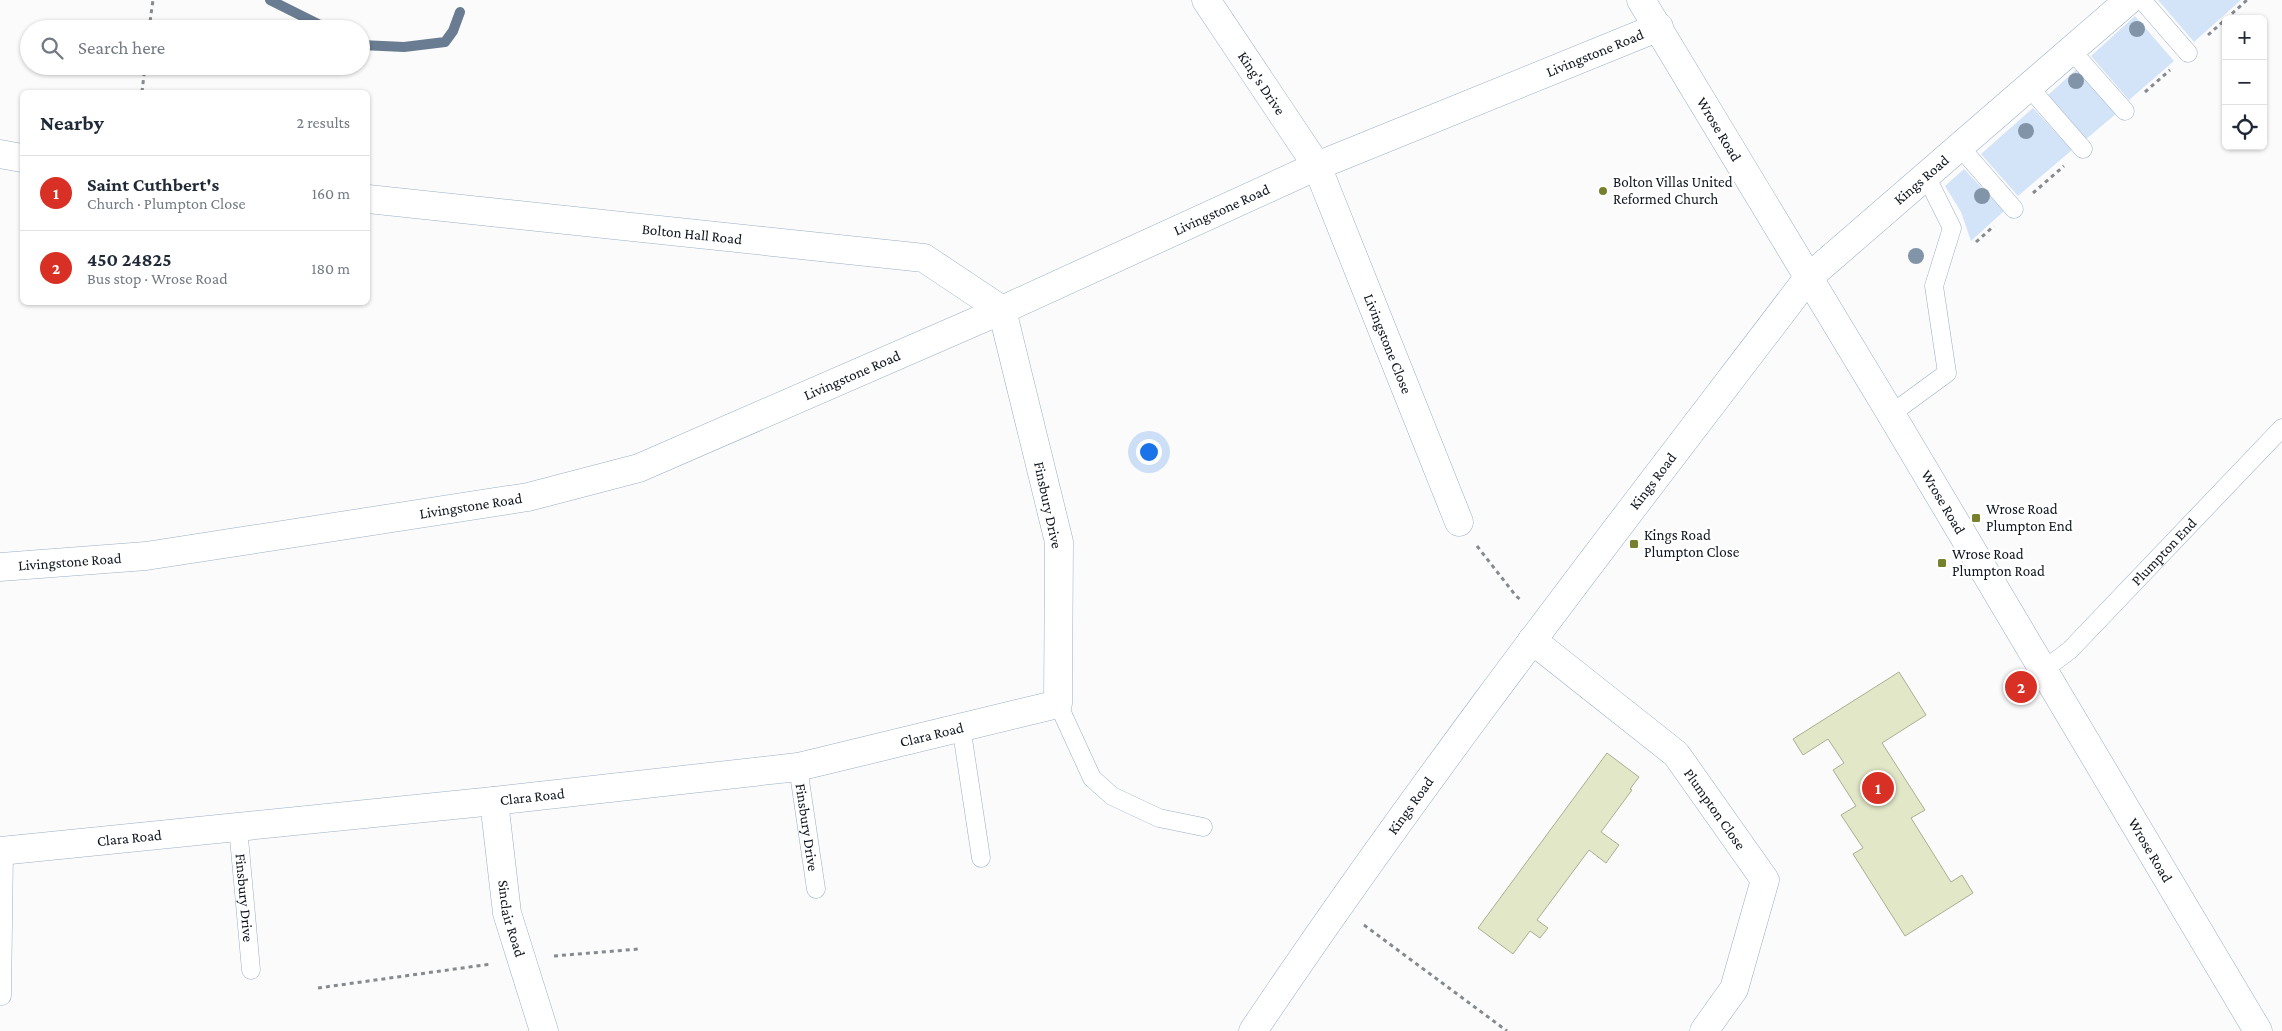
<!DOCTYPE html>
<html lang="en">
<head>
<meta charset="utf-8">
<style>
	body { margin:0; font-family:"Crimson Pro",serif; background:#f6f6f7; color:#1f2937 }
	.controls { position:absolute; right:15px; top:15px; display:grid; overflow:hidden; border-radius:8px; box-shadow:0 1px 4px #0004 }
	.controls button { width:45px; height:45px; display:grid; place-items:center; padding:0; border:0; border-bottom:1px solid #e0e1e3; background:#fff; color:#1f2937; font:25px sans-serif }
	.you { position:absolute; left:1148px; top:451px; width:18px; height:18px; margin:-12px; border:4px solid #fff; border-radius:50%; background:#1a73e8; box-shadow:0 0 0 8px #1a73e833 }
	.badge { display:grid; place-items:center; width:32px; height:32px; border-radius:50%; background:#d93025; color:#fff; font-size:16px; font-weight:700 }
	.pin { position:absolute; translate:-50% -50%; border:2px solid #fff; box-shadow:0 1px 5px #0006 }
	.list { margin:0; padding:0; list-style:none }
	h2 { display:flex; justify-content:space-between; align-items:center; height:65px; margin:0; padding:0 20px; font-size:21px }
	h2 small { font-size:16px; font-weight:400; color:#747a83 }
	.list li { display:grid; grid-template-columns:32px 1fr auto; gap:15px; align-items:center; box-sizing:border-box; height:75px; padding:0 20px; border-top:1px solid #e0e1e3 }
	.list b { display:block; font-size:19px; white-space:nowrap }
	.list p { margin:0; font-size:16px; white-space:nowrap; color:#747a83 }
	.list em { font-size:16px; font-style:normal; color:#747a83 }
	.icon { flex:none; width:28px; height:28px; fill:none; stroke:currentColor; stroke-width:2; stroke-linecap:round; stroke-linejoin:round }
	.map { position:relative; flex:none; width:2282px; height:1031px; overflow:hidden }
	.search { position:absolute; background:#fff; box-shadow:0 1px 4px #0004; left:20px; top:20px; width:350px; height:55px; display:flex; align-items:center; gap:12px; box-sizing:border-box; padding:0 18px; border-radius:28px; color:#747a83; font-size:19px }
	.panel { position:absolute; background:#fff; box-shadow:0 1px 4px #0004; left:20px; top:90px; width:350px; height:215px; border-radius:8px }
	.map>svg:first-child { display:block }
</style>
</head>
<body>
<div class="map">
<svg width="2282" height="1031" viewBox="0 0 2282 1031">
	<rect width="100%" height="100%" fill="#fbfbfb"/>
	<path fill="#d3e4f9" d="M2158 0H2241L2194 42Z
		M2135 16 2174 61 2129 100 2091 56Z
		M2078 68 2117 113 2085 140 2047 96Z
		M2033 108 2072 150 2018 196 1981 154Z
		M1964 169 2004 211 1971 241 1961 212 1945 186Z"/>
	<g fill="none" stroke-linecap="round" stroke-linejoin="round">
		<path stroke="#6a7c91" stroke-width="10" d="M270 0 328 29
			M361 45 404 47 445 42 453 31 460 12"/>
	</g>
	<path fill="#e2e7c8" stroke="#aaaf91" d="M1899 672 1926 715 1882 743 1925 810 1911 818 1951 882 1962 875 1973 893 1905 936 1853 854 1863 848 1841 815 1856 806 1833 770 1844 763 1828 739 1803 755 1793 739Z
		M1607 753 1639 777 1630 789 1632 790 1601 832 1619 845 1606 863 1589 850 1537 920 1548 928 1540 938 1530 931 1513 954 1478 928Z"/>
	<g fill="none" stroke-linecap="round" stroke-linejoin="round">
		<defs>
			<g id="lane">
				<path d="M2142 0 2188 53"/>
				<path d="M2071 50 2125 111"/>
				<path d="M2029 87 2083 149"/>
				<path d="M1960 147 2014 209"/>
				<path d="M1891 414 1947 373 1934 286 1952 228 1926 176"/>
				<path id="s1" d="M2042 671 2070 650 2282 428"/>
				<path d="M1058 704 1092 778 1112 796 1159 818 1203 827"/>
				<path d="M961 726 981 858"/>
				<path id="s2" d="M798 767 816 889"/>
				<path id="s3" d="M238 827 251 970"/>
				<path d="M2 996 4 851"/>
			</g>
			<g id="street">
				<path id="s4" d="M1206 0 1317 166 1459 522"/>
				<path d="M0 154 22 158"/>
				<path id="s5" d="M1808 278 2129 0"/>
				<path id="s6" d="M0 567 146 556 528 497 639 468 1002 310 1317 166 1659 27"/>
				<path id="s7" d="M1532 640 1676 754 1765 880 1734 989 1704 1031"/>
				<path id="s8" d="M494 801 507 913 544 1031"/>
				<path id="s9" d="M0 851 494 801 798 767 1058 704 1059 542 1002 310 924 258 368 199"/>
			</g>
			<g id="secondary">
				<path id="s10" d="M1641 0 1891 414 2258 1031"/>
				<path id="s11" d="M1253 1031C1427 772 1619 526 1808 278"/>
			</g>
		</defs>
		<use href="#lane" stroke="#9aafc7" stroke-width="19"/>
		<use href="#street" stroke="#9aafc7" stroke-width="29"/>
		<use href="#secondary" stroke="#9aafc7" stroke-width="29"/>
		<path stroke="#868a8e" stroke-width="3" stroke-dasharray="4 4" stroke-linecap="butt" d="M2226 19 2247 0
			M149 29 153 0
			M2208 35 2226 19
			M142 92 145 66
			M2145 92 2170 70
			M2033 193 2064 166
			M1976 242 1994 226
			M1477 546 1516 596 1522 601
			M1364 925 1507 1031
			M554 956 639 949
			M318 988 491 964"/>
		<use href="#lane" stroke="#fff" stroke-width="18"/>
		<use href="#street" stroke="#fff" stroke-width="28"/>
		<use href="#secondary" stroke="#fff" stroke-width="28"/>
	</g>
	<g fill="#8295a8">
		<circle cx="2137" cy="29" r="8"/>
		<circle cx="2076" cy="81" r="8"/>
		<circle cx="2026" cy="131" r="8"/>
		<circle cx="1982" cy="196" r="8"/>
		<circle cx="1916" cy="256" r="8"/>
	</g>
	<g fill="#77802c" stroke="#fff" stroke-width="2">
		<circle cx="1603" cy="191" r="5"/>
		<rect x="1971" y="513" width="10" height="10" rx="2.5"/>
		<rect x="1629" y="539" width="10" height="10" rx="2.5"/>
		<rect x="1937" y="558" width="10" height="10" rx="2.5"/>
	</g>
	<g text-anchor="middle" stroke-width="5" stroke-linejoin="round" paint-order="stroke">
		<g font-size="15" fill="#0e151e" stroke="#fff">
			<text dy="5" stroke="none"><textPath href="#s6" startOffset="1690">Livingstone Road</textPath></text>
			<text dy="5" stroke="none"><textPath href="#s4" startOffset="100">King's Drive</textPath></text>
			<text dy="5" stroke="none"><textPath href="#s10" startOffset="151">Wrose Road</textPath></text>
			<text dy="5" stroke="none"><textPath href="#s5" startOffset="150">Kings Road</textPath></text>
			<text dy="5" stroke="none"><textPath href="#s6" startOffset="1285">Livingstone Road</textPath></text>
			<text transform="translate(692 234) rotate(6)" y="5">Bolton Hall Road</text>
			<text dy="5" stroke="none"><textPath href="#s4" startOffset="391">Livingstone Close</textPath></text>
			<text dy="5" stroke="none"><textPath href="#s6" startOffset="880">Livingstone Road</textPath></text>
			<text dy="5" stroke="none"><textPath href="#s11" startOffset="680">Kings Road</textPath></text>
			<text dy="5" stroke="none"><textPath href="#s10" startOffset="586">Wrose Road</textPath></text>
			<text dy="5" stroke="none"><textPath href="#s6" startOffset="475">Livingstone Road</textPath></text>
			<text transform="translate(1048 505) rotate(78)" y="5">Finsbury Drive</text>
			<text dy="5" stroke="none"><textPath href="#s1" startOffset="171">Plumpton End</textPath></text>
			<text dy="5" stroke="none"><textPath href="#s6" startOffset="70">Livingstone Road</textPath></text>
			<text dy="5" stroke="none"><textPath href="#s9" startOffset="940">Clara Road</textPath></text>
			<text dy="5" stroke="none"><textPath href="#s9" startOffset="535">Clara Road</textPath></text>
			<text dy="5" stroke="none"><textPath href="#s11" startOffset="275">Kings Road</textPath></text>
			<text dy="5" stroke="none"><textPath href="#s7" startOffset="251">Plumpton Close</textPath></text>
			<text dy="5" stroke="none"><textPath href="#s2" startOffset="61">Finsbury Drive</textPath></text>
			<text dy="5" stroke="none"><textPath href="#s9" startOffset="130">Clara Road</textPath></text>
			<text dy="5" stroke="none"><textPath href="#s10" startOffset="991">Wrose Road</textPath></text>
			<text dy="5" stroke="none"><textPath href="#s3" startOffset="71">Finsbury Drive</textPath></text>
			<text dy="5" stroke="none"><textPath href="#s8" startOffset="119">Sinclair Road</textPath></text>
		</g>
		<g font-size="15" fill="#0e151e" stroke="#fff" text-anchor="start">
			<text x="1613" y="187">Bolton Villas United<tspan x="1613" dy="17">Reformed Church</tspan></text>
			<text x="1986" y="514">Wrose Road<tspan x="1986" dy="17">Plumpton End</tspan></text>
			<text x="1644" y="540">Kings Road<tspan x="1644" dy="17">Plumpton Close</tspan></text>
			<text x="1952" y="559">Wrose Road<tspan x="1952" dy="17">Plumpton Road</tspan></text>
		</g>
	</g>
</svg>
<div class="controls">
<button>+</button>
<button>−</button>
<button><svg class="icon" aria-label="locate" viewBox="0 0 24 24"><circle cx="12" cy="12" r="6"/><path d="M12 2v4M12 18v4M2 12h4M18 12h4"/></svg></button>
</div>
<div class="you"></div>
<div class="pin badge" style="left:1878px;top:788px">1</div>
<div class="pin badge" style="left:2021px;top:687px">2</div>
<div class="search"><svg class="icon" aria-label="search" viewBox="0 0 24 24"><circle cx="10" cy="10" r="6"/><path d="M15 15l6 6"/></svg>Search here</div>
<section class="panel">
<h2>Nearby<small>2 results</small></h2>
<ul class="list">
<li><span class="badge">1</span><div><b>Saint Cuthbert's</b><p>Church · Plumpton Close</p></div><em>160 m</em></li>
<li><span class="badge">2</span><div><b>450 24825</b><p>Bus stop · Wrose Road</p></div><em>180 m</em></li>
</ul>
</section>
</div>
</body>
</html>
